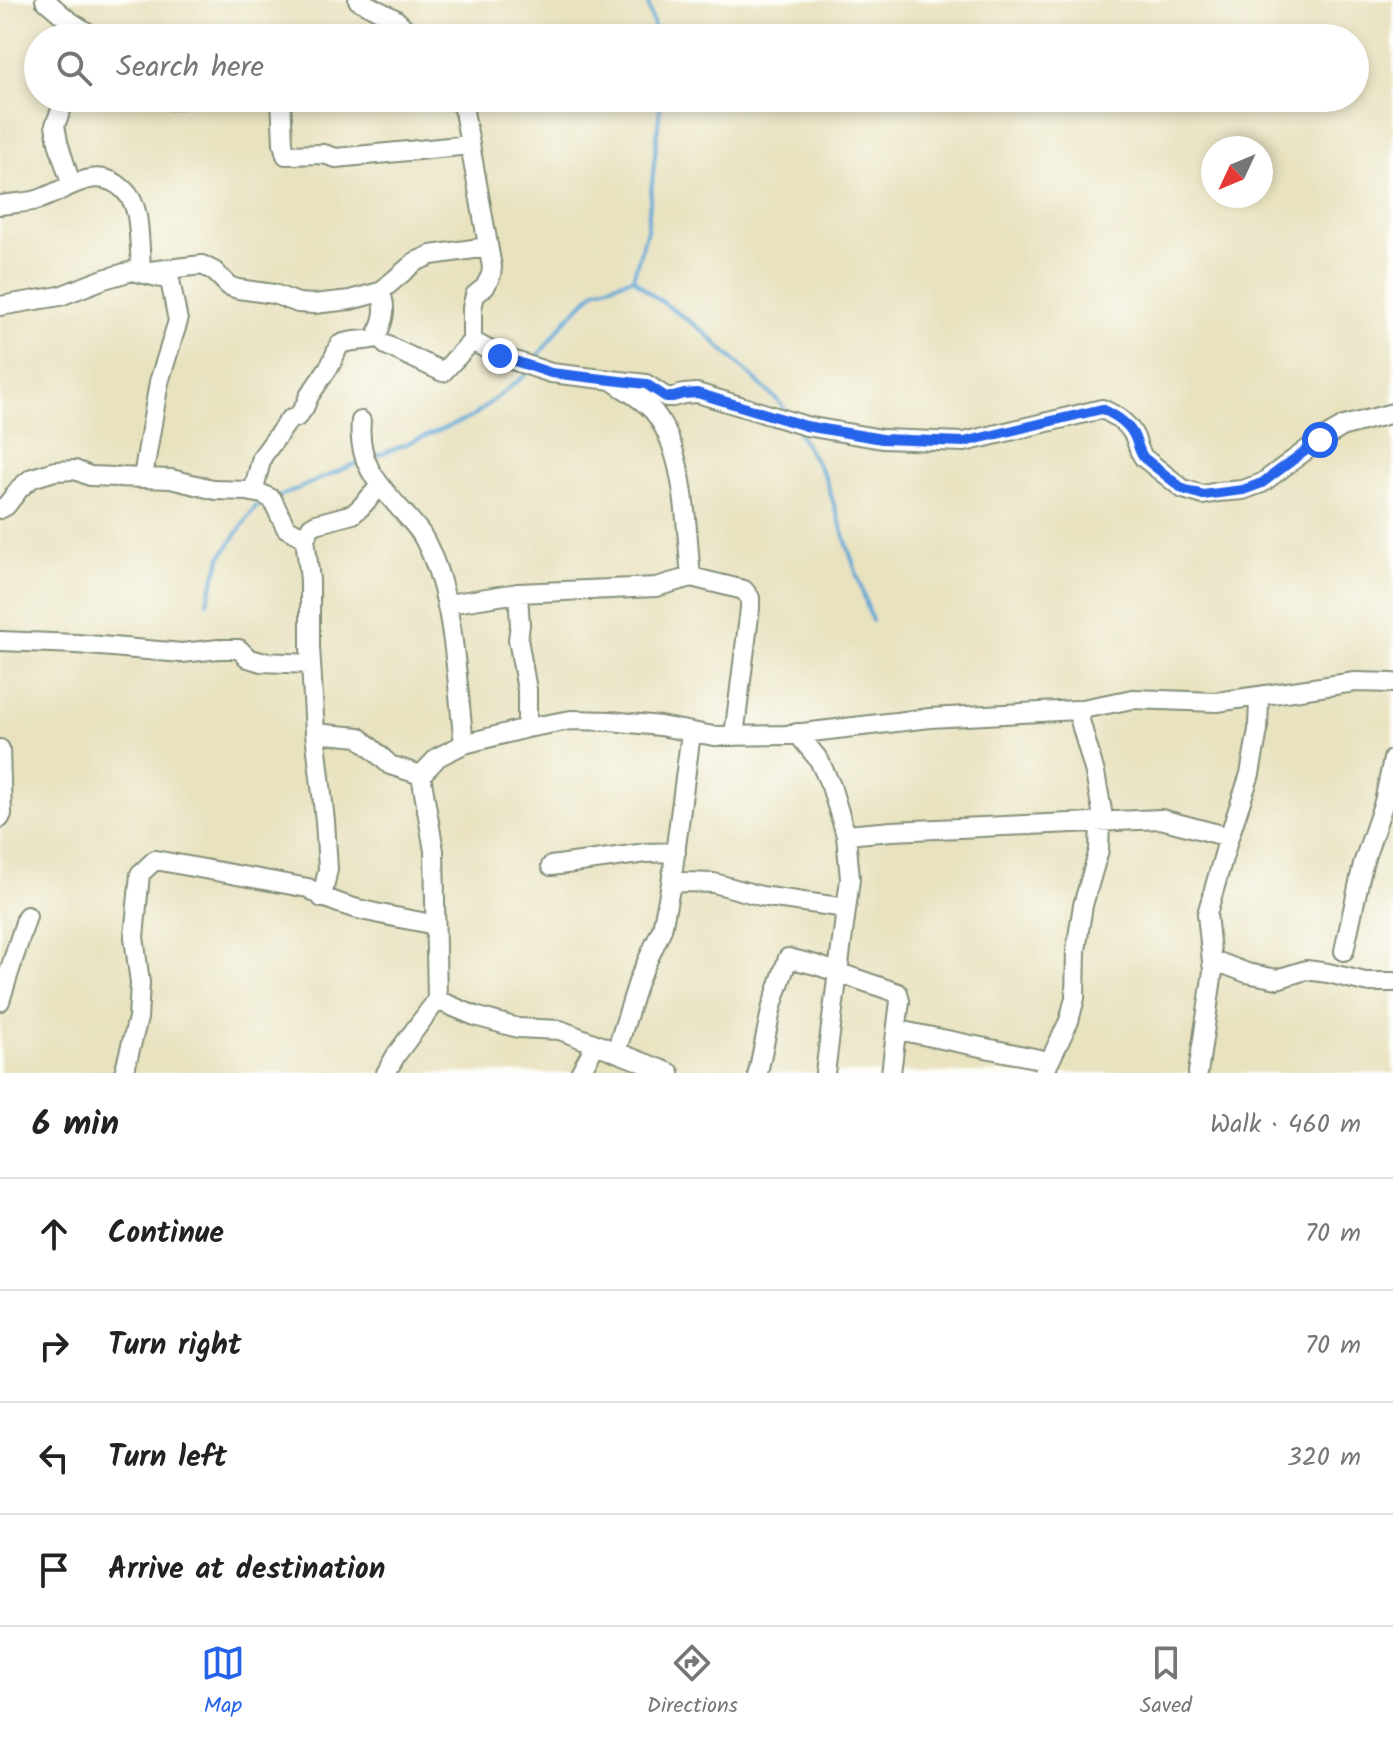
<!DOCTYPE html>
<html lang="en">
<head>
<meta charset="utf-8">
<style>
	body { margin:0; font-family:Kalam,sans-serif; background:#f6f6f6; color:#222 }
	.compass { position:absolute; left:1201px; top:136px; width:72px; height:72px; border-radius:50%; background:#fff; box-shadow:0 4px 12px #0003; rotate:226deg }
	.stop { position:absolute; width:24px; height:24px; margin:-18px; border:6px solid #2563eb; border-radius:50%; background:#fff }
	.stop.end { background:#2563eb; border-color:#fff; box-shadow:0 2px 8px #0008 }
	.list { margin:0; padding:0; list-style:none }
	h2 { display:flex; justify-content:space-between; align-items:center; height:104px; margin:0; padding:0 32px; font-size:34px }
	h2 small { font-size:26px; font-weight:400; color:#767676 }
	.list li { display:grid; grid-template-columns:52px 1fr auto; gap:24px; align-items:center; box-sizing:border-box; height:112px; padding:0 32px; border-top:2px solid #e0e0e0 }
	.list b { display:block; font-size:30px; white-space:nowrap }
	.list em { font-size:26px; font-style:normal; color:#767676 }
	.icon { flex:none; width:44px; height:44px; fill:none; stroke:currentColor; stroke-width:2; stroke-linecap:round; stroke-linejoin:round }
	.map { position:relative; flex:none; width:1393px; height:1073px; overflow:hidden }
	.search { position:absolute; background:#fff; box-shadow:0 4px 12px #0003; left:24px; right:24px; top:24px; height:88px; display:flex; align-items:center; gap:20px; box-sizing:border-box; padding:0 28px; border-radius:44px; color:#767676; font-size:30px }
	.sheet { height:552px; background:#fff }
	nav { display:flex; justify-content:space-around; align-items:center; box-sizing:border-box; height:112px; border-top:2px solid #e0e0e0; background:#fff; font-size:22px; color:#767676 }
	nav a { display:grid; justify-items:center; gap:4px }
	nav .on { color:#2563eb }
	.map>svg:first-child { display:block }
</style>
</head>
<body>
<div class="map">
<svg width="1393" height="1073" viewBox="0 0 1393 1073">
	<rect width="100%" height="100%" fill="#fdfcf7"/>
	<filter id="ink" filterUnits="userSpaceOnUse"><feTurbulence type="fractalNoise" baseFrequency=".0125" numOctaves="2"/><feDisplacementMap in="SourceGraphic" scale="16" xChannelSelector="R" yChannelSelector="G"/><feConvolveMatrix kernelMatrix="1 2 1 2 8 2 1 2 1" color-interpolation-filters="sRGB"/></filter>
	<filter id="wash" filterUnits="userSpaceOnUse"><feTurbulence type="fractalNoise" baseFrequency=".006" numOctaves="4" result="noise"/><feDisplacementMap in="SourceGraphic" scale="32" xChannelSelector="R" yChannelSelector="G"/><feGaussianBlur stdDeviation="1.8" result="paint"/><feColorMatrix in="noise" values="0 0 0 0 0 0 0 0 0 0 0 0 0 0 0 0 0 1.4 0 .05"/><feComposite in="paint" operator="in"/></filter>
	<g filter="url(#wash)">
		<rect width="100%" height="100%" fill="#e8e2bf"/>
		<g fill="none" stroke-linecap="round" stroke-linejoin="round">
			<path stroke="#5ea6d5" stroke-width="4" d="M647 0 657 38
				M633 278 648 292 702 330 780 403 787 413
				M633 278 647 230 661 98
				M534 361 566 320 596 290 633 278
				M797 431 825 477 872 621
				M372 458 472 417 524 376 527 372
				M276 498 360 462
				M207 602 221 557 255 507 264 503"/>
		</g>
	</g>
	<g filter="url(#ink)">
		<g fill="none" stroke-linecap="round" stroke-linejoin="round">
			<defs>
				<path id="minor" d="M45 0 68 20 96 38
					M358 0 395 19 415 38
					M66 98 55 125 58 142 71 184
					M170 98 173 100 186 98
					M281 98 283 143 286 155 324 154 336 158 470 145
					M457 98 464 111 492 267 491 275 485 287 475 295 472 308V341
					M0 205C12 203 26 203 37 200 66 191 95 163 123 189 131 196 135 205 137 216 140 234 140 253 141 272L202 265 214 271 229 286 238 289 274 294 298 303 314 304 350 300 380 292 415 262 431 255 488 247
					M0 306 60 296 104 279 132 271 170 280 178 321 159 382 143 477
					M386 345 443 372 472 341 500 356 551 373 646 384 666 397H673L684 394 697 393 806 426 882 439 964 442 1102 409C1117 416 1130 424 1136 440 1138 447 1139 452 1144 458L1183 489 1203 495 1218 492 1243 490 1262 483 1320 440 1344 426 1393 413
					M614 382C627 391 644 400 654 412 686 452 686 527 691 577
					M361 421C357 462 377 483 403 512 409 519 417 527 422 535 455 593 456 678 464 744
					M253 492 262 457 289 420 297 417 304 408 309 396 331 364 339 345C351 339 363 342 376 338 383 322 388 308 380 292
					M0 509 6 506 20 488 32 478 55 471 75 470 90 476 171 479 216 490 247 491 262 494 272 499 286 528 305 538
					M518 593 520 625 518 639 527 690V728
					M448 604 518 593 656 587 691 577 744 590 750 598V608L734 736
					M0 641 77 644 182 653 219 649H239L248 658 261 662 311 664
					M315 733 359 737 390 765 421 775
					M797 733 819 760 831 786 846 835 850 879 825 1073
					M0 749 2 814 0 818
					M421 775 438 757 464 744 527 728 571 720 611 721 660 726 714 736 786 735 930 718 1077 710 1133 699 1217 702 1355 682 1393 683
					M846 835 892 831 1161 819 1229 837
					M551 866 646 853 676 852
					M671 884 683 882 714 883 761 896 846 908
					M322 898 328 869 325 821 315 733 310 646V580L305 538 311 527 316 524 353 514 360 508 380 486
					M1344 951 1363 864 1384 802 1393 759
					M1213 960 1247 973 1277 979 1306 970 1328 973 1365 982H1393
					M437 1000 475 1016 518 1028 560 1030 670 1073
					M0 1001 27 916
					M898 1030 1049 1061
					M616 1052 639 979 662 929 671 884 691 733
					M124 1073 138 1018 140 983 134 937 140 874 155 860 308 888C344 912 393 915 435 925
					M386 1073 396 1055 437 1000 434 851 421 775
					M580 1073 596 1044
					M758 1073 772 1006 788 958 816 965 898 993 900 1001 891 1073
					M1044 1073 1069 1021 1075 998 1076 950 1083 905 1099 850 1100 822 1102 811 1095 773 1077 710
					M1198 1073 1213 971 1207 914 1229 837 1250 774 1258 730 1259 697"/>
			</defs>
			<use href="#minor" stroke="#84907a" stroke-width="22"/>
			<use href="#minor" stroke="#fff" stroke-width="18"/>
		</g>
	</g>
	<g fill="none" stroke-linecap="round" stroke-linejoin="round" filter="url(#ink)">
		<path stroke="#2563eb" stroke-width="10" d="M500 356 551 373 646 384 666 397H673L684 394 697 393 806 426 882 439 964 442 1102 409C1117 416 1130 424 1136 440 1139 447 1139 452 1144 458L1183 489 1203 495 1243 490 1262 483 1320 440"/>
	</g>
</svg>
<svg class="compass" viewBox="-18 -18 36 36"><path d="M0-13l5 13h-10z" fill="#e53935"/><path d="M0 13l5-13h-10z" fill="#767676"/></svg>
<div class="stop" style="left:1320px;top:440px"></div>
<div class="stop end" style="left:500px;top:356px"></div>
<div class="search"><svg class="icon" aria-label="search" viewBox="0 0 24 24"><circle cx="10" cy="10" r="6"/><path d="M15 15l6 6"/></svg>Search here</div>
</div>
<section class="sheet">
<h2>6 min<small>Walk · 460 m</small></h2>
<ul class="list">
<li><svg class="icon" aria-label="ahead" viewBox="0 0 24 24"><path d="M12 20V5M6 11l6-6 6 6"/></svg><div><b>Continue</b></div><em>70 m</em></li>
<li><svg class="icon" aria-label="right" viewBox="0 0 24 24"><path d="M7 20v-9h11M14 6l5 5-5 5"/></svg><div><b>Turn right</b></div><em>70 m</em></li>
<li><svg class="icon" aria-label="left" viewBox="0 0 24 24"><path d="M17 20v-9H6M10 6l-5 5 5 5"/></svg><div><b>Turn left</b></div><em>320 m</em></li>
<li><svg class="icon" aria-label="arrive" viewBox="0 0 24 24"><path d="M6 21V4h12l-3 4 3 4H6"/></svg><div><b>Arrive at destination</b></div></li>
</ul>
</section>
<nav>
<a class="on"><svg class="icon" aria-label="map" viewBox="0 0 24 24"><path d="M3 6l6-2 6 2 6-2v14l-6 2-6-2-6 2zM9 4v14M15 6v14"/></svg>Map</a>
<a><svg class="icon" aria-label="directions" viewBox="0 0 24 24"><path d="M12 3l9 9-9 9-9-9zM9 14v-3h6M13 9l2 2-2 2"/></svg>Directions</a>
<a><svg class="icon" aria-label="saved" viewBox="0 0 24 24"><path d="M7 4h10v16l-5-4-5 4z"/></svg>Saved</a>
</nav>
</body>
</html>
